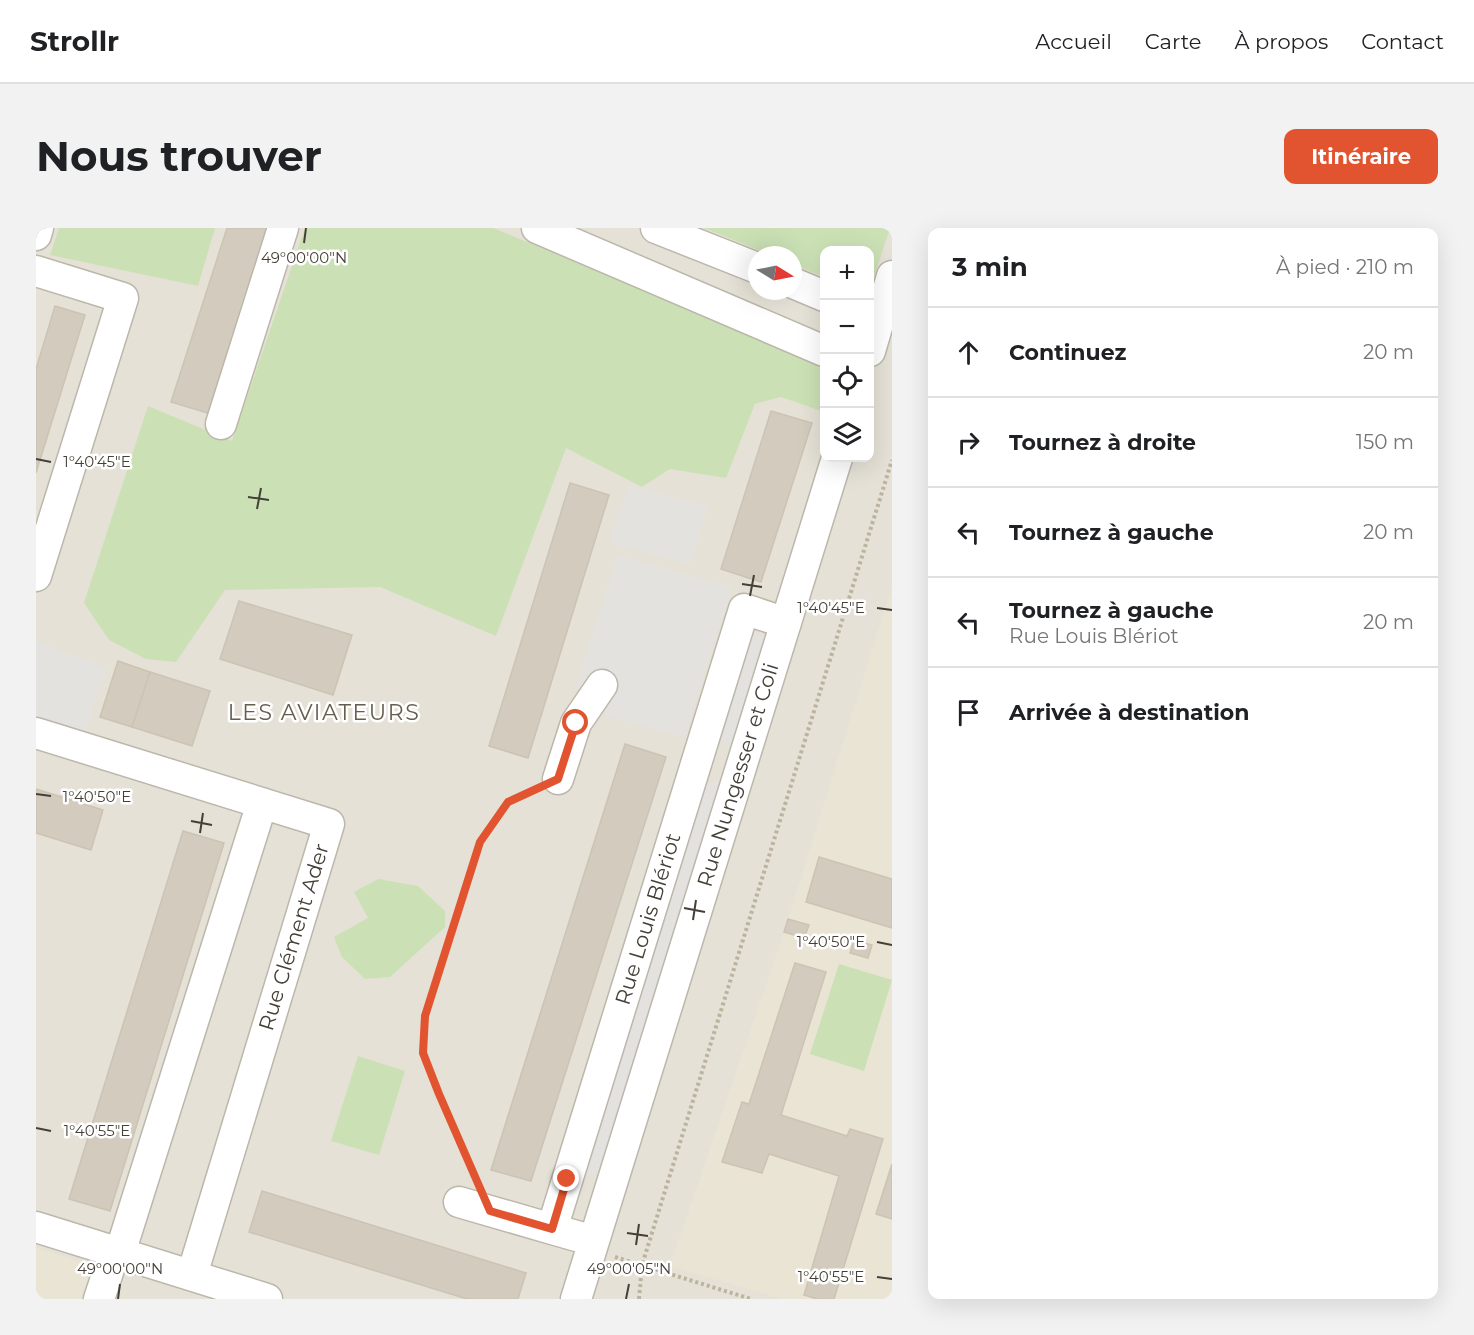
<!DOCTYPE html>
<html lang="fr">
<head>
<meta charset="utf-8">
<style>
	body { margin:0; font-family:Montserrat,sans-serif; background:#f2f2f2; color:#202124 }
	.controls { position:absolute; right:18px; top:18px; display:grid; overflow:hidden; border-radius:12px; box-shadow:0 6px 24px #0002 }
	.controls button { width:54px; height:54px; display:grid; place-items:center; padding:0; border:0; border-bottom:2px solid #e0e0e0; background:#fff; color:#202124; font:30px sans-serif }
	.compass { position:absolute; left:712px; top:18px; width:54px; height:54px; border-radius:50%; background:#fff; box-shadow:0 6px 24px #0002; rotate:100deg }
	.stop { position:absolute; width:18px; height:18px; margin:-14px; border:4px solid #e1542f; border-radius:50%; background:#fff }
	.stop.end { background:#e1542f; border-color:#fff; box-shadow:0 2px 6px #0008 }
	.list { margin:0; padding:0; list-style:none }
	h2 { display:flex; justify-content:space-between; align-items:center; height:78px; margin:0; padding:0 24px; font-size:26px }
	h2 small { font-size:20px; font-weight:400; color:#757577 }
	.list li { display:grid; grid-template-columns:39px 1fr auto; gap:18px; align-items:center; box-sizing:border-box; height:90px; padding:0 24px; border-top:2px solid #e0e0e0 }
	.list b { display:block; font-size:22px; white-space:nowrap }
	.list p { margin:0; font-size:20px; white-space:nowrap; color:#757577 }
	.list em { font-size:20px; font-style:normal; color:#757577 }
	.icon { flex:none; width:33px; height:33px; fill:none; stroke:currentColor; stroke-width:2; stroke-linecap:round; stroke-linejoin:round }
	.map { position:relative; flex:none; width:856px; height:1071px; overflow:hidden; border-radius:12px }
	header { display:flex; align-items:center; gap:36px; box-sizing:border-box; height:84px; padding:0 30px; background:#fff; border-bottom:2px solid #e0e0e0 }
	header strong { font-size:28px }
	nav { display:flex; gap:33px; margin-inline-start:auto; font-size:21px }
	.intro { display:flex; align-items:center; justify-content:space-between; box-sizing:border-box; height:144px; padding:0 36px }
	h1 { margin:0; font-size:42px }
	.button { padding:15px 27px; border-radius:12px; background:#e1542f; color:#fff; font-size:21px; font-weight:700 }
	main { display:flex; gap:36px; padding:0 36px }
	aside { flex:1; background:#fff; border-radius:12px; box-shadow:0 6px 24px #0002 }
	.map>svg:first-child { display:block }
</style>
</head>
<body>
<header>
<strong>Strollr</strong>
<nav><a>Accueil</a><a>Carte</a><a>À propos</a><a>Contact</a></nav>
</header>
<div class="intro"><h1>Nous trouver</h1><a class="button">Itinéraire</a></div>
<main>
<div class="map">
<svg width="856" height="1071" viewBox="0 0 856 1071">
	<rect width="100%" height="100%" fill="#f1efe7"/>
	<path fill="#e5e1d6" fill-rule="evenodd" d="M0 0H856V1071H0ZM788 22H834V230H788ZM721 27H757V63H721Z"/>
	<path fill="#e9e4d3" d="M856 358V1071H747L634 1038 748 704Z
		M0 1020 57 1037 45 1071H0Z"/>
	<path fill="#cbe1b5" d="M23 0H179L162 58 14 27Z
		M269 0H457L788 136V184L745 169 719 176 690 250 634 241 606 259 530 220 460 408 344 359 189 362 140 434 110 431 73 412 48 375 112 178 196 213Z
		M668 0H854L834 61V22H788V49L757 36V27H735Z
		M342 651 382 658 409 683V699L354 749 329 751 306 729 298 709 332 690 318 664Z
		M803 736 856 752 828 843 774 826Z
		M322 828 369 843 343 927 295 913Z"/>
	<path fill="#e3e2df" d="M593 257 672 278 654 336 573 315Z
		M582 327 696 360 648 509 567 487 573 469 540 457Z
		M746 407 714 510 665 519 700 408Z
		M0 413 70 440 47 512 0 499Z
		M701 549 581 940 531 951 652 562Z"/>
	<path fill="#d2cbbe" stroke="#ccc3b2" stroke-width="1.5" d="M191 0H235L175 186 135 174Z
		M19 78 49 87 0 245V141Z
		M735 183 776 195 725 354 685 341Z
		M534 255 573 267 492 530 453 518Z
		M203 373 316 407 297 467 184 431Z
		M82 433 114 444 96 499 64 489Z
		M114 444 174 463 156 518 96 499Z
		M589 516 630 529 495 953 455 942Z
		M0 561 67 582 55 622 0 605Z
		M147 603 188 615 74 983 33 971Z
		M783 629 856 651V700L770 674Z
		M752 691 773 697 768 710 748 704Z
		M818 712 836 717 832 730 814 725Z
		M759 735 790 744 745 887 811 908 814 901 847 911 798 1071H781L768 1067 803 948 733 926 726 945 686 934 706 874 713 876Z
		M856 936V991L840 986Z
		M226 963 490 1045 482 1071H431L213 1004Z"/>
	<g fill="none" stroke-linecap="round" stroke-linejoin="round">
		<defs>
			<path id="minor" d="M501 0 788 123
				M620 0 721 40
				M0 7 2 0
				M0 43 87 70 0 348
				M757 55 788 68
				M834 123 856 48
				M185 196 247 0
				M0 505 293 596 156 1047
				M522 551 540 495 566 457
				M423 974 516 1001
				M0 999 231 1071
				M558 1013 516 1001 708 381 750 395
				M84 1025 226 575
				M63 1071 79 1023
				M540 1071 801 230"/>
		</defs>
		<use href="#minor" stroke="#bcb7ab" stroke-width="33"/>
		<path stroke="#bcb39e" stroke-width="4" stroke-dasharray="3 3" stroke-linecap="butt" d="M441 952 387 825 389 787 445 614 472 574 500 562
			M579 1029 715 1071
			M603 1071 606 1037 856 232"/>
		<use href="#minor" stroke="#fff" stroke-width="30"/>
	</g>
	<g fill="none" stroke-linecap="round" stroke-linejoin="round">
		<path stroke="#e1542f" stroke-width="8" d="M531 951 516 1001 454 983 403 866 387 825 389 788 444 614 472 574 522 551 540 495"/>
	</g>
	<path fill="none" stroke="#443f37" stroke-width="2" d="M268 15 270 0M0 231 15 234M212 269 233 272M221 281 225 260M706 356 726 359M714 368 718 347M841 380 856 382M0 566 15 568M155 593 176 597M164 605 167 585M648 680 669 684M657 692 660 672M841 714 856 717M0 900 15 903M591 1005 612 1008M600 1017 603 996M841 1049 856 1051M82 1071 84 1056M590 1071 593 1056"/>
	<g text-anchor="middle" stroke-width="5" stroke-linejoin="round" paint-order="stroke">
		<g font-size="21" fill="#443f37" stroke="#fff">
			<text transform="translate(702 547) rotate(-73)" y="7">Rue Nungesser et Coli</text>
			<text transform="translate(612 691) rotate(-73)" y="7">Rue Louis Blériot</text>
			<text transform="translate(258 709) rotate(-73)" y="7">Rue Clément Ader</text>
		</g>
		<g font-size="22" letter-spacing="1.5" fill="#655e4f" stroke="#fff">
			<text x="288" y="492">LES AVIATEURS</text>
		</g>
	</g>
	<g font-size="15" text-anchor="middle" fill="#443f37" stroke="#fff" stroke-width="5" stroke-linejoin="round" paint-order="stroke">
		<text x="268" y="35">49°00'00"N</text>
		<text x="61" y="239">1°40'45"E</text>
		<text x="795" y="385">1°40'45"E</text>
		<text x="61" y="574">1°40'50"E</text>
		<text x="795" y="719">1°40'50"E</text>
		<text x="61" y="908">1°40'55"E</text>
		<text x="84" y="1046">49°00'00"N</text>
		<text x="593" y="1046">49°00'05"N</text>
		<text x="795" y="1054">1°40'55"E</text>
	</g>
</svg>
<div class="controls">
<button>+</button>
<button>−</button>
<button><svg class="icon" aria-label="locate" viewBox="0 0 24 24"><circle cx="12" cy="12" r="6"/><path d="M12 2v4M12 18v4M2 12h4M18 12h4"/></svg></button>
<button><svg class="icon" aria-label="layers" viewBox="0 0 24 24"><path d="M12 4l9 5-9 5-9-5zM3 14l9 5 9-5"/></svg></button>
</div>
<svg class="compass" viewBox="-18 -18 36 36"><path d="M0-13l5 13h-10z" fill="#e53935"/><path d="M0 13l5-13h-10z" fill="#757577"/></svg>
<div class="stop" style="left:540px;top:495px"></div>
<div class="stop end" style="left:531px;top:951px"></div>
</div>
<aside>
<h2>3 min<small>À pied · 210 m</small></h2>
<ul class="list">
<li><svg class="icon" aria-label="ahead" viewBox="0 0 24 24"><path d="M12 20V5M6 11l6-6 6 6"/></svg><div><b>Continuez</b></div><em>20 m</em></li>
<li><svg class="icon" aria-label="right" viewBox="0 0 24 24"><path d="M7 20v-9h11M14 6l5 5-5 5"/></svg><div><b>Tournez à droite</b></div><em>150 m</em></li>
<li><svg class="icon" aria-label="left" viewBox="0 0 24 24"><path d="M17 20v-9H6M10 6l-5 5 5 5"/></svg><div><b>Tournez à gauche</b></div><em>20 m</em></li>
<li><svg class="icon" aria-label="left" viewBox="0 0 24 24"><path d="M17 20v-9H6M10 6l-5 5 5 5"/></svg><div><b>Tournez à gauche</b><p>Rue Louis Blériot</p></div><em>20 m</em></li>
<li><svg class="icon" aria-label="arrive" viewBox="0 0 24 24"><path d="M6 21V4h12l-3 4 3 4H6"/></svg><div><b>Arrivée à destination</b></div></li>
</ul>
</aside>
</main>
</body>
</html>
